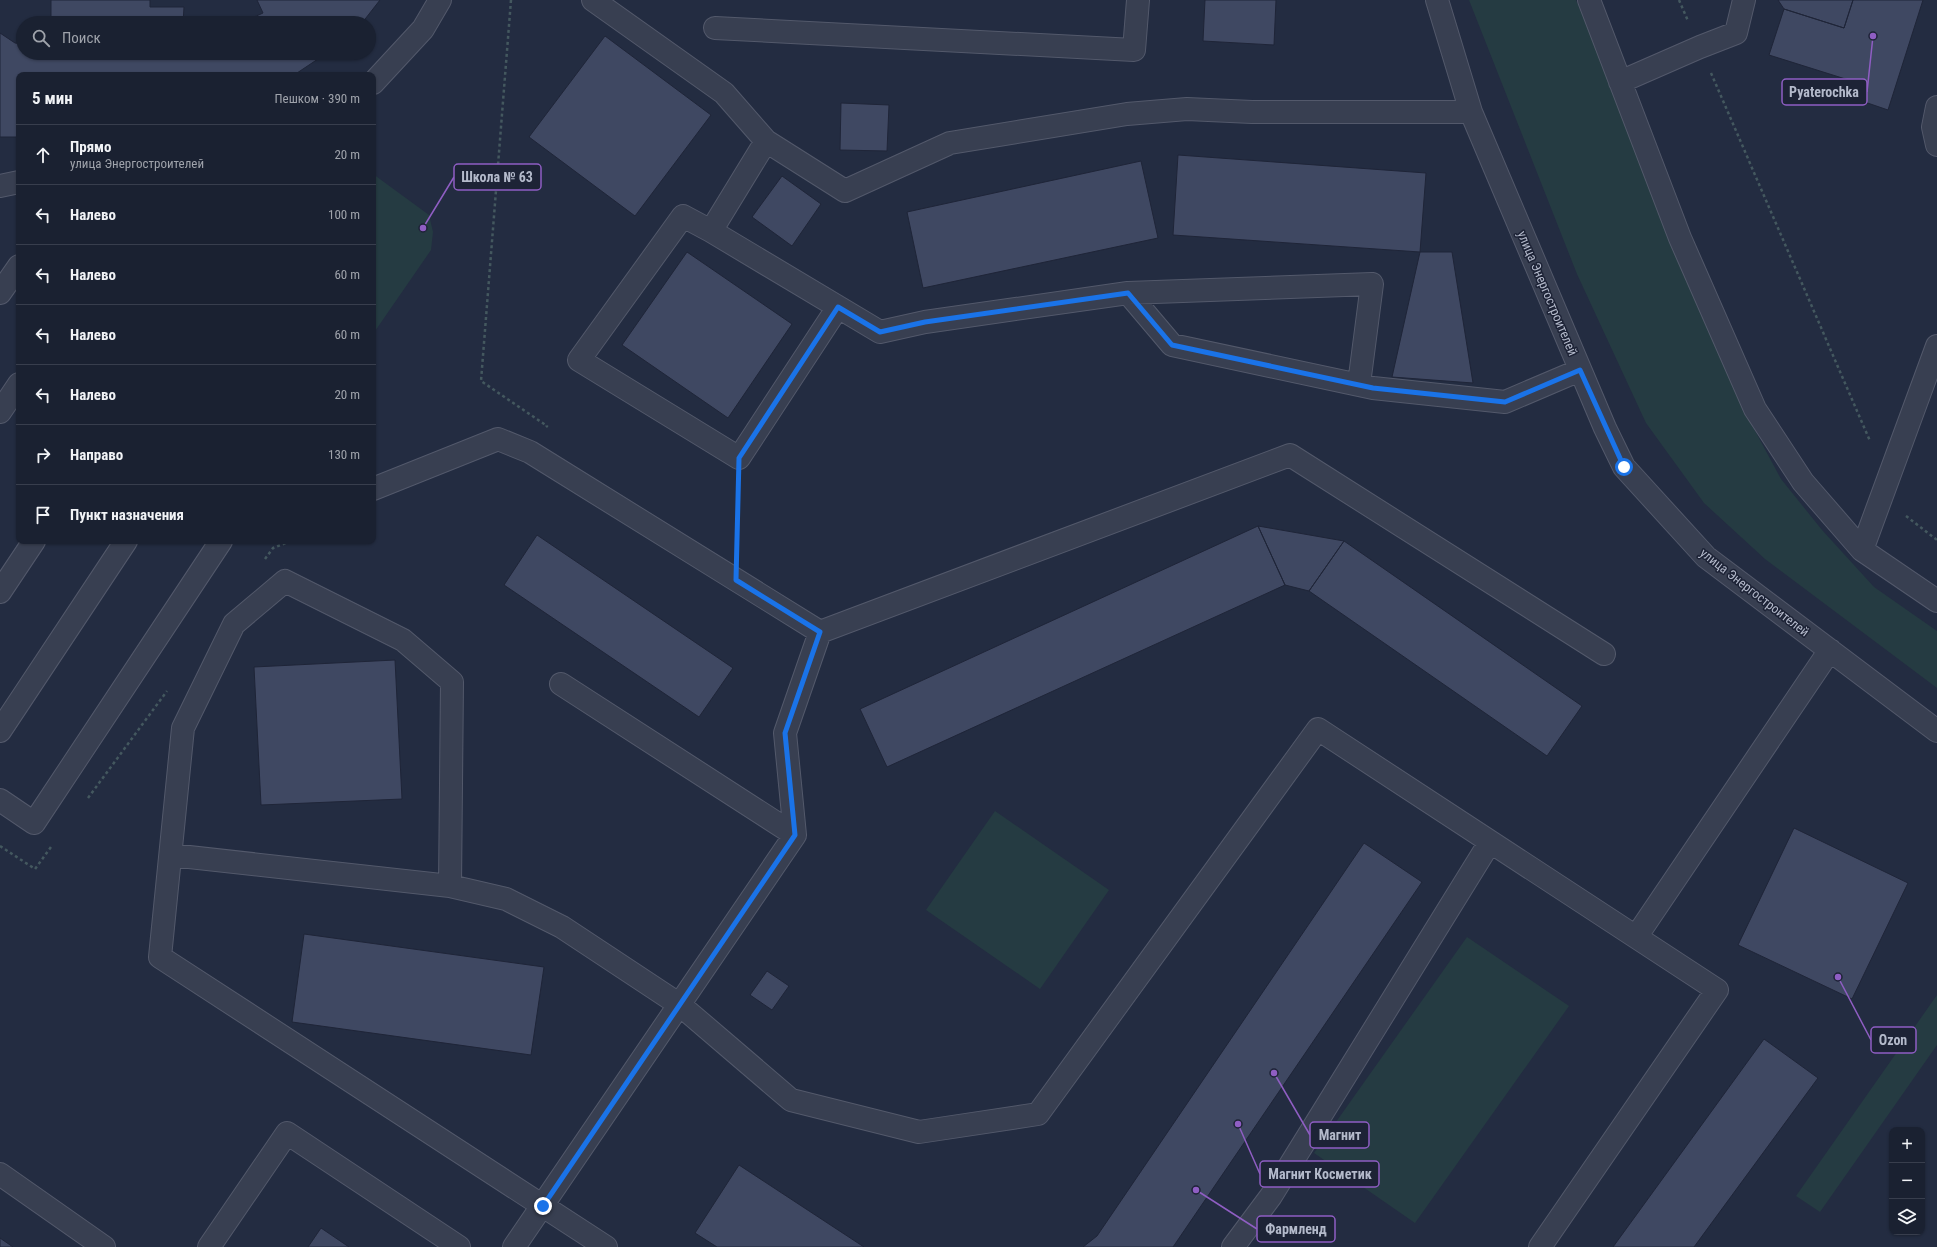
<!DOCTYPE html>
<html lang="ru">
<head>
<meta charset="utf-8">
<style>
	body { margin:0; font-family:"Roboto Condensed",sans-serif; background:#272e3d; color:#f1f3f6 }
	.controls { position:absolute; right:12px; bottom:12px; display:grid; overflow:hidden; border-radius:8px; box-shadow:0 1px 3px #0004 }
	.controls button { width:36px; height:36px; display:grid; place-items:center; padding:0; border:0; border-bottom:1px solid #383e4d; background:#1a2131; color:#f1f3f6; font:20px sans-serif }
	.stop { position:absolute; width:12px; height:12px; margin:-9px; border:3px solid #1a73e8; border-radius:50%; background:#fff }
	.stop.end { background:#1a73e8; border-color:#fff; box-shadow:0 1px 4px #0008 }
	.list { margin:0; padding:0; list-style:none }
	h2 { display:flex; justify-content:space-between; align-items:center; height:52px; margin:0; padding:0 16px; font-size:17px }
	h2 small { font-size:13px; font-weight:400; color:#9fa3ab }
	.list li { display:grid; grid-template-columns:26px 1fr auto; gap:12px; align-items:center; box-sizing:border-box; height:60px; padding:0 16px; border-top:1px solid #383e4d }
	.list b { display:block; font-size:15px; white-space:nowrap }
	.list p { margin:0; font-size:13px; white-space:nowrap; color:#9fa3ab }
	.list em { font-size:13px; font-style:normal; color:#9fa3ab }
	.icon { flex:none; width:22px; height:22px; fill:none; stroke:currentColor; stroke-width:2; stroke-linecap:round; stroke-linejoin:round }
	.map { position:relative; flex:none; width:1937px; height:1247px; overflow:hidden }
	.search { position:absolute; background:#1a2131; box-shadow:0 1px 3px #0004; left:16px; top:16px; width:360px; height:44px; display:flex; align-items:center; gap:10px; box-sizing:border-box; padding:0 14px; border-radius:22px; color:#9fa3ab; font-size:15px }
	.panel { position:absolute; background:#1a2131; box-shadow:0 1px 3px #0004; left:16px; top:72px; width:360px; height:472px; border-radius:8px }
	.map>svg:first-child { display:block }
</style>
</head>
<body>
<div class="map">
<svg width="1937" height="1247" viewBox="0 0 1937 1247">
	<rect width="100%" height="100%" fill="#232c41"/>
	<path fill="#253b42" d="M1469 0H1576L1753 427 1781 479 1822 530 1874 587 1937 631V688L1765 559 1704 503 1646 423 1577 274Z
		M373 174 429 215 433 232 431 250 373 334Z
		M995 811 1109 890 1040 989 926 910Z
		M1467 937 1569 1006 1415 1223 1314 1153Z
		M1937 995V1045L1820 1212 1796 1196Z"/>
	<path fill="#3f4862" stroke="#1f2538" d="M51 0H150V7H184L183 23H51Z
		M257 0H380L362 23H241L263 13Z
		M1205 0H1276L1274 45 1203 41Z
		M1778 0H1853L1844 28 1784 9Z
		M1853 0H1923L1888 110 1850 97 1855 82 1769 55 1784 9 1844 28Z
		M0 33 15 43 23 44V53H327L294 75H19V137H0Z
		M605 36 711 115 635 216 529 137Z
		M841 103 889 105 887 151 840 150Z
		M1178 155 1426 173 1420 252 1173 235Z
		M1141 161 1158 238 923 288 907 212Z
		M782 176 821 204 792 246 752 217Z
		M687 252 792 324 728 418 622 345Z
		M1420 252H1452L1473 383 1392 377Z
		M1258 526 1285 585 887 767 860 709Z
		M1258 526 1344 541 1309 591 1285 585Z
		M537 535 733 668 699 717 504 585Z
		M1344 541 1582 706 1547 756 1309 591Z
		M395 660 402 799 261 805 254 667Z
		M1794 828 1908 883 1852 999 1738 945Z
		M1364 843 1422 882 1173 1247H1083L1097 1236Z
		M304 934 544 967 531 1055 292 1022Z
		M767 971 789 986 772 1010 750 995Z
		M1764 1039 1818 1078 1694 1247H1613Z
		M739 1165 864 1247H717L695 1233Z
		M321 1228 349 1247H308Z
		M0 1238 13 1247H0Z"/>
	<g fill="none" stroke-linecap="round" stroke-linejoin="round">
		<defs>
			<path id="minor" d="M593 0 724 93 766 141
				M1437 0 1471 112 1605 428 1624 467 1706 557 1937 731
				M1589 0 1680 238 1755 409 1803 482 1862 550 1937 601
				M715 28 1134 50 1138 0
				M1620 82 1700 47 1736 33 1744 0
				M373 83 423 29 440 0
				M1937 107 1933 127 1937 145
				M0 186 19 182
				M711 231 683 216 579 360 739 458 838 307
				M0 293 19 266
				M1128 293 1172 345 1373 388 1505 402 1580 370
				M1359 384 1372 284 1128 293 925 322 880 332 711 231 766 141 845 191 950 143 1127 114 1187 109 1252 112H1471
				M0 412 19 384
				M373 489 498 439 530 452 820 632
				M1862 550 1937 346
				M0 592 34 541
				M0 731 126 541
				M0 800 34 823 221 541
				M795 835 785 733 820 632 1290 455 1604 654
				M171 855 450 886 506 899 562 927 680 1005 791 1100 919 1132 1038 1114 1318 729 1717 990 1540 1247
				M450 886 452 682 403 640 285 581 234 624 183 728 160 957 606 1247
				M1636 937 1830 650
				M0 1174 104 1247
				M209 1247 287 1133 459 1247
				M514 1247 795 835 561 684
				M1233 1247 1271 1196 1490 842"/>
		</defs>
		<use href="#minor" stroke="#53596b" stroke-width="24"/>
		<path stroke="#44585f" stroke-width="2.5" stroke-dasharray="3 3" stroke-linecap="butt" d="M511 0 481 381 547 426 546 427
			M1679 0 1688 21
			M1711 73 1870 441
			M1906 516 1937 540
			M737 546 738 487
			M265 559 273 548 291 541
			M88 798 167 691
			M0 846 35 869 51 847"/>
		<use href="#minor" stroke="#383f51" stroke-width="22"/>
	</g>
	<g fill="none" stroke-linecap="round" stroke-linejoin="round">
		<path stroke="#1a73e8" stroke-width="5" d="M543 1206 795 835 785 733 820 632 736 580 739 458 838 307 880 332 925 322 1128 293 1172 345 1373 388 1505 402 1580 370 1624 467"/>
	</g>
	<g text-anchor="middle" stroke-width="3" stroke-linejoin="round" paint-order="stroke">
		<g font-size="13" fill="#b4bacb" stroke="#1d2336">
			<text transform="translate(1548 293) rotate(67)" y="5">улица Энергостроителей</text>
			<text transform="translate(1755 592) rotate(38)" y="5">улица Энергостроителей</text>
		</g>
	</g>
	<path fill="none" stroke="#8f5ec3" stroke-width="1.5" d="M1873 36L1867 92M423 228L454 177M1838 977L1871 1040M1274 1073L1310 1135M1238 1124L1260 1174M1196 1190L1257 1229"/>
	<g fill="#8f5ec3" stroke="#1d2336" stroke-width="1.5">
		<circle cx="1873" cy="36" r="4"/>
		<circle cx="423" cy="228" r="4"/>
		<circle cx="1838" cy="977" r="4"/>
		<circle cx="1274" cy="1073" r="4"/>
		<circle cx="1238" cy="1124" r="4"/>
		<circle cx="1196" cy="1190" r="4"/>
	</g>
	<g fill="#1d2336" stroke="#8f5ec3" stroke-width="1.5">
		<rect x="1782" y="79" width="85" height="26" rx="4"/>
		<rect x="454" y="164" width="87" height="26" rx="4"/>
		<rect x="1871" y="1027" width="45" height="26" rx="4"/>
		<rect x="1310" y="1122" width="59" height="26" rx="4"/>
		<rect x="1260" y="1161" width="119" height="26" rx="4"/>
		<rect x="1257" y="1216" width="78" height="26" rx="4"/>
	</g>
	<g font-size="14" text-anchor="middle" font-weight="bold" fill="#b4bacb">
		<text x="1824" y="97">Pyaterochka</text>
		<text x="497" y="182">Школа № 63</text>
		<text x="1893" y="1045">Ozon</text>
		<text x="1340" y="1140">Магнит</text>
		<text x="1320" y="1179">Магнит Косметик</text>
		<text x="1296" y="1234">Фармленд</text>
	</g>
</svg>
<div class="controls">
<button>+</button>
<button>−</button>
<button><svg class="icon" aria-label="layers" viewBox="0 0 24 24"><path d="M12 4l9 5-9 5-9-5zM3 14l9 5 9-5"/></svg></button>
</div>
<div class="stop" style="left:1624px;top:467px"></div>
<div class="stop end" style="left:543px;top:1206px"></div>
<div class="search"><svg class="icon" aria-label="search" viewBox="0 0 24 24"><circle cx="10" cy="10" r="6"/><path d="M15 15l6 6"/></svg>Поиск</div>
<section class="panel">
<h2>5 мин<small>Пешком · 390 m</small></h2>
<ul class="list">
<li><svg class="icon" aria-label="ahead" viewBox="0 0 24 24"><path d="M12 20V5M6 11l6-6 6 6"/></svg><div><b>Прямо</b><p>улица Энергостроителей</p></div><em>20 m</em></li>
<li><svg class="icon" aria-label="left" viewBox="0 0 24 24"><path d="M17 20v-9H6M10 6l-5 5 5 5"/></svg><div><b>Налево</b></div><em>100 m</em></li>
<li><svg class="icon" aria-label="left" viewBox="0 0 24 24"><path d="M17 20v-9H6M10 6l-5 5 5 5"/></svg><div><b>Налево</b></div><em>60 m</em></li>
<li><svg class="icon" aria-label="left" viewBox="0 0 24 24"><path d="M17 20v-9H6M10 6l-5 5 5 5"/></svg><div><b>Налево</b></div><em>60 m</em></li>
<li><svg class="icon" aria-label="left" viewBox="0 0 24 24"><path d="M17 20v-9H6M10 6l-5 5 5 5"/></svg><div><b>Налево</b></div><em>20 m</em></li>
<li><svg class="icon" aria-label="right" viewBox="0 0 24 24"><path d="M7 20v-9h11M14 6l5 5-5 5"/></svg><div><b>Направо</b></div><em>130 m</em></li>
<li><svg class="icon" aria-label="arrive" viewBox="0 0 24 24"><path d="M6 21V4h12l-3 4 3 4H6"/></svg><div><b>Пункт назначения</b></div></li>
</ul>
</section>
</div>
</body>
</html>
